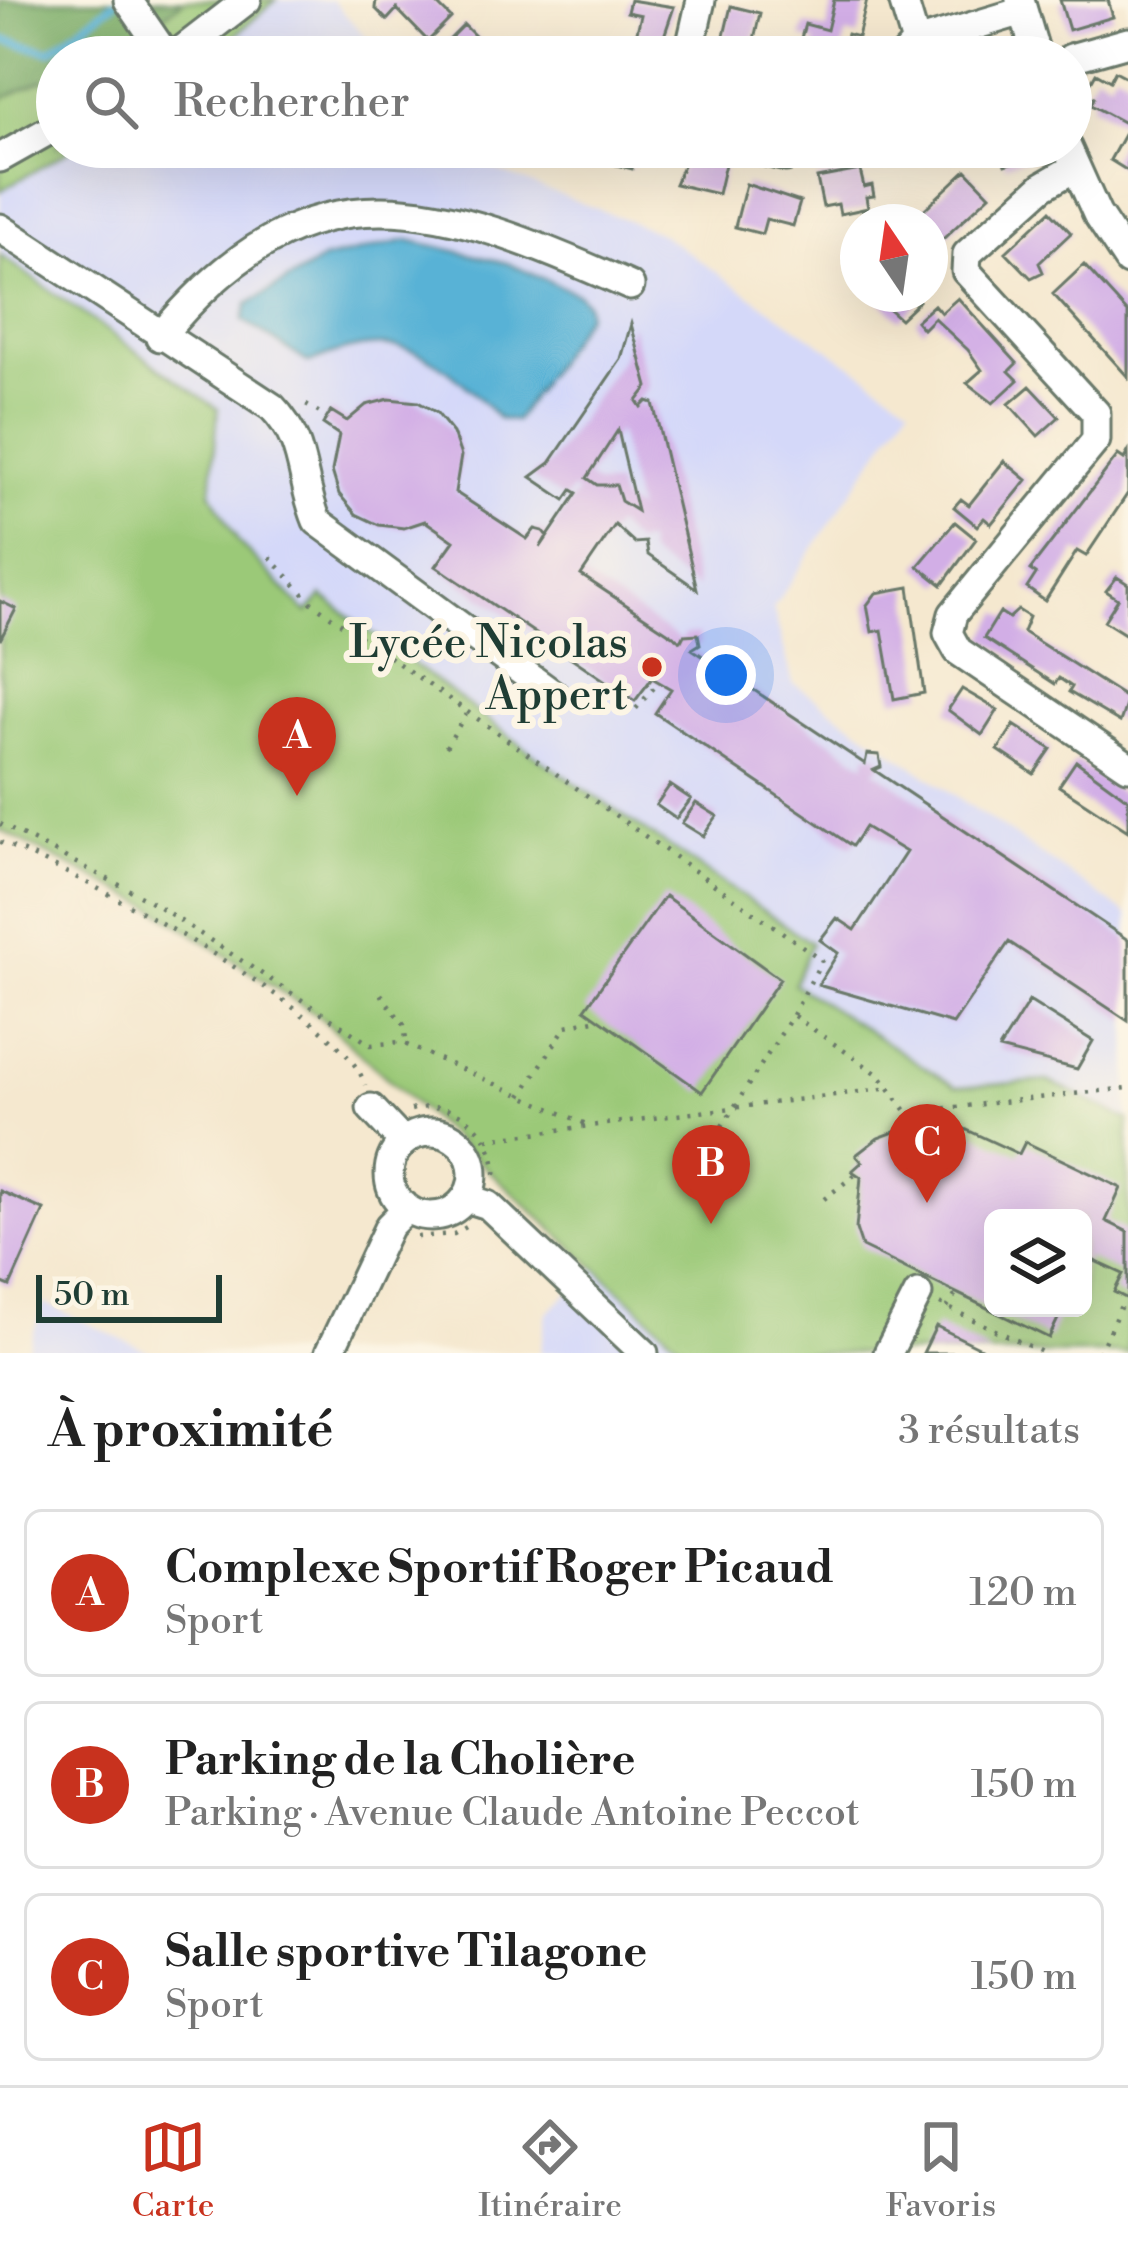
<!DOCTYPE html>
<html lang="fr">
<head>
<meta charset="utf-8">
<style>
	body { margin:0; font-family:"Libre Bodoni",serif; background:#f6f6f6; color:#222 }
	.controls { position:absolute; right:36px; bottom:36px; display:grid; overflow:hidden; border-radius:18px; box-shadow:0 12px 48px #0002 }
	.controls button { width:108px; height:108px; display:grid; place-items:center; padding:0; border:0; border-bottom:3px solid #e0e0e0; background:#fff; color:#222; font:60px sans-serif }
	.compass { position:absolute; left:840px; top:204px; width:108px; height:108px; border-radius:50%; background:#fff; box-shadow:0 12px 48px #0002; rotate:347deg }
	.scale { position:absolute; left:36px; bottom:30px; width:186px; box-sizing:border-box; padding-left:12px; border:6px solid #1f3d34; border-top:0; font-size:33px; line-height:42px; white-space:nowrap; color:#1f3d34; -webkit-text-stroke:9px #fcf5e5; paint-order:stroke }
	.you { position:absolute; left:726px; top:675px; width:42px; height:42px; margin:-30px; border:9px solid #fff; border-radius:50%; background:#1a73e8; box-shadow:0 0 0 18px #1a73e833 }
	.badge { display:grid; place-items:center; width:78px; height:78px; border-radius:50%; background:#c8321e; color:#fff; font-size:39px; font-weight:700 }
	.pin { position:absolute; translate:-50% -99px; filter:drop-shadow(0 3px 6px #0008) }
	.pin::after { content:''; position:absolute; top:63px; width:42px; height:36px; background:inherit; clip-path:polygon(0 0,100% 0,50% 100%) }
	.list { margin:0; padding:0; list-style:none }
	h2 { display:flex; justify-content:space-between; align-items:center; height:156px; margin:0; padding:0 48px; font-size:51px }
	h2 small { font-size:39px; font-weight:400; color:#767676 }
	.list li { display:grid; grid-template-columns:78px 1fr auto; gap:36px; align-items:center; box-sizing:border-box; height:168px; margin:0 24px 24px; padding:0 24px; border:3px solid #e0e0e0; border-radius:18px }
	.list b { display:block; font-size:45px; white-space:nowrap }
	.list p { margin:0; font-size:39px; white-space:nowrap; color:#767676 }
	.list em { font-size:39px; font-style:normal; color:#767676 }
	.icon { flex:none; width:66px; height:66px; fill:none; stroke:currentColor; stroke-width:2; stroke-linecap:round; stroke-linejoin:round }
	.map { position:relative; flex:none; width:1128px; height:1353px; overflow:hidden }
	.search { position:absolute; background:#fff; box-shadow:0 12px 48px #0002; left:36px; right:36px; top:36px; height:132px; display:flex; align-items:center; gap:30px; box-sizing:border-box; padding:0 42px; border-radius:66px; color:#767676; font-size:45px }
	.sheet { height:732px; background:#fff }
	nav { display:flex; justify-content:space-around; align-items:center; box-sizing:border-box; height:168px; border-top:3px solid #e0e0e0; background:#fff; font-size:33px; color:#767676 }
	nav a { display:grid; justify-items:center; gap:6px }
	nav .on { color:#c8321e }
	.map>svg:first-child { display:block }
</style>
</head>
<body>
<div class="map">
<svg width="1128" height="1353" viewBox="0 0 1128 1353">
	<rect width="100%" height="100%" fill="#fcf5e5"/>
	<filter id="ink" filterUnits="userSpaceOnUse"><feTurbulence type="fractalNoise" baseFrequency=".00833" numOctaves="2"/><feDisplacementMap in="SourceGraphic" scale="24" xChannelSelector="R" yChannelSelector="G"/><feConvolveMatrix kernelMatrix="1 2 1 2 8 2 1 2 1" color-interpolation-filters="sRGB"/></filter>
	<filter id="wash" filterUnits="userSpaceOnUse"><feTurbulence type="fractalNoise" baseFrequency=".004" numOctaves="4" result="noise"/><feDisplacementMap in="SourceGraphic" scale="48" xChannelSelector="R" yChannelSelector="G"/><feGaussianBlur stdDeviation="2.7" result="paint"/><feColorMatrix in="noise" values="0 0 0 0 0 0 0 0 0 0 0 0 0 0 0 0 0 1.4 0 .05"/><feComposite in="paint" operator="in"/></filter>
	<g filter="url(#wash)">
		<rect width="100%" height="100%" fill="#f5e8cf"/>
		<path fill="#d4d8f9" d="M276 0H332L384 57H210Z
			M75 147H467L484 166 658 232 910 405 773 608 793 683 1128 915V1120L1048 1081 956 1088 793 984 811 942 544 762 322 596 308 613 239 543 211 492 218 409 0 255V191Z
			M596 1266 689 1353H540L547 1313Z
			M44 1303 152 1353H153H26Z"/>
		<path fill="#9bc978" stroke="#5d8356" stroke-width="3" fill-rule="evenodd" d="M184 0H276L210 57H110Z
			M42 80 57 84V147H75L0 191V100Z
			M0 255 218 409 211 492 239 543 307 613 322 596 544 762 811 943 794 984 956 1087 1048 1081 1128 1120V1353H689L321 1018 156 909 0 830ZM993 1218H1083V1308H993Z"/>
		<path fill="#7cad68" stroke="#4e754e" stroke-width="3" d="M0 0H184L110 57H57V84L42 80 0 100Z"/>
		<path fill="#59b2d6" stroke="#3c7885" stroke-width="3" d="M408 240 507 263 578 294 586 302 587 313 515 421 499 419C438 354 400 323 309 363L243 320 248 304 323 260Z"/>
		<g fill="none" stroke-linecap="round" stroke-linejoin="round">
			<path stroke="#59b2d6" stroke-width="8" d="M0 39 50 51 114 3"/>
		</g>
		<g id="blocks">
			<path fill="#d2aee6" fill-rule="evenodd" d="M376 0H433L451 18 428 41 397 9 387 20 375 8Z
				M630 0 674 7 657 57H631L641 15 627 12Z
				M834 0H867L858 37 847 34 839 57H812L815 42 801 38 805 24 827 30Z
				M1060 0H1108L1113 17 1069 30Z
				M731 6 760 13 750 57H719Z
				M464 25 479 40 474 45 489 57 437 52Z
				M995 43 999 57H951V56Z
				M1115 71 1128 78V125L1091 105 1094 98 1085 93 1096 73 1110 81Z
				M1125 133 1128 135V171L1110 160Z
				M604 147H637L632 169 600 161Z
				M855 147H917L919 155 860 170 864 187 872 185 874 196 866 197 868 208 840 214 838 204 823 207 817 178 860 170Z
				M999 147H1028L1031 157 1005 165Z
				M687 156 725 164 718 194 675 184Z
				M966 170 990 195 930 251V222H911Z
				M746 184 800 202 793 226 766 219 762 234 735 227Z
				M1050 211 1071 233 1039 263 1043 272 1031 278 1006 252Z
				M1084 265 1128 313V377L1053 294Z
				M872 294H913L919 301 900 319Z
				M958 298 1017 363 1009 371 1018 380 993 403 967 383 982 370 968 350 934 318 923 329 916 321 934 305 941 313Z
				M631 324 648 387 637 401 641 407 647 401 653 403 697 589 648 555 646 542 635 543 615 525 581 575 681 641 684 635 698 634 700 644 692 649 865 764 867 754 879 755 881 767 874 770 1128 940V1021L1009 942 953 1024 818 985 838 953 820 940 837 918 855 930 906 852 865 827 852 846 655 713 671 689 652 678 635 701 436 566 454 541 425 521 404 528 379 525 356 514 339 494 332 471 339 435 323 424 331 411 347 421 366 405 389 399 418 402 437 413 453 433 461 456 455 492 527 539 535 529 543 531 547 536 540 548 577 493 572 490 565 500 531 477 550 463 621 359ZM618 430 623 452 637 511 621 501 616 485H597L587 478Z
				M1030 386 1059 417 1038 436 1009 404Z
				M1128 452V493L1086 556 1077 551 1045 601 1027 588 1036 574 1030 570 1118 455 1124 459Z
				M1004 461 1027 480 991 524 984 518 977 526 954 507 961 499 969 505Z
				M955 522 976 539 942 585 918 566Z
				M1117 577 1128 584V636L1104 621 1118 599 1106 591Z
				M909 587 924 693 894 699 882 630 872 632 867 605 876 593Z
				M0 601 16 609 0 640Z
				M1018 610 1029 617 1023 632 1128 699 1120 722 1069 692 1072 687 1059 678 1055 684 984 638 1000 612 1009 618Z
				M962 689 998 710 982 735 948 710Z
				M1014 725 1051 749 1034 774 998 750Z
				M1076 761 1128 799V831L1059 786Z
				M670 785 691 799 676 819 656 805Z
				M696 803 717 816 703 836 682 823Z
				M665 896 780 979 702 1092 585 1009Z
				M1029 1001 1093 1041 1077 1069 999 1049Z
				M937 1116 1019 1154 1025 1142 1121 1188 1106 1221 1128 1232V1299L1114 1292 1123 1274 1088 1258 1083 1267V1218H993V1308H1063L1049 1338 862 1247 856 1229 861 1177 852 1171 862 1162 856 1155 878 1138Z
				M0 1191 44 1210 10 1286 0 1282Z
				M936 1326 991 1353H923Z"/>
		</g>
	</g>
	<g filter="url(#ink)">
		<use href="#blocks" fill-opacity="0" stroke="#6a796a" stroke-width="3"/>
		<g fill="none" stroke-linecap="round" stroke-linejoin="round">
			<defs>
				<path id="minor" d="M128 0 167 57
					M903 0 916 43
					M1020 0 1037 57
					M173 57 247 0
					M688 57 701 0
					M903 57 916 43 1023 11
					M1071 58 1128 42
					M746 147 786 157 815 147
					M1067 147 1097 214 1128 261
					M0 158 57 126
					M1074 168 1043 186 967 254 966 271 1096 413V440L953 614 948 633 958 651 1128 766
					M0 228 272 407C307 443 299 477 317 521L554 695
					M160 337C310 154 440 201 630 286
					M371 1108 403 1142
					M389 1174a42 42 0 1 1 84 0a42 42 0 1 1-84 0Z
					M466 1198 488 1205 644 1353
					M329 1353 389 1226 407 1208
					M888 1353 918 1294"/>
			</defs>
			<use href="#minor" stroke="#6a796a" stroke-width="33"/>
			<path stroke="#6a796a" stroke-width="4.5" stroke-dasharray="3 9" stroke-linecap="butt" d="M306 405 327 417
				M270 557 312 603 822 960 793 1015 717 1134
				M579 698 587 686 633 712 659 682
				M446 747 466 714
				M0 824 147 899 371 1045 400 1042 586 1124
				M0 842C74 871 345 1013 365 1085
				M381 994 404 1025 407 1046
				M794 1016 879 1075 907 1112
				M521 1096 566 1026 594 1020
				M411 1110C458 1096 499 1135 495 1182
				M920 1111 1128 1088
				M487 1139 890 1088
				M824 1199 856 1174
				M417 1237 454 1234 468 1226
				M940 1304 1044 1353
				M947 1308 956 1294
				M1099 1353 1125 1297"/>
			<use href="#minor" stroke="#fff" stroke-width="27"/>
		</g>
	</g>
	<circle fill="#c8321e" stroke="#fcf5e5" stroke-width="4.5" cx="652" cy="667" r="12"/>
	<g text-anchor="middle" stroke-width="12" stroke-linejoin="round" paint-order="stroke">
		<g font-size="45" fill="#1f3d34" stroke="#fcf5e5" text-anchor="end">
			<text x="628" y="657">Lycée Nicolas<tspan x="628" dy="52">Appert</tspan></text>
		</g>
	</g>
</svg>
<div class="controls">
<button><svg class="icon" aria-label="layers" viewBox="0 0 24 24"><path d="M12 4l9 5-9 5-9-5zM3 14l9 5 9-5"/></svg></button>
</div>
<svg class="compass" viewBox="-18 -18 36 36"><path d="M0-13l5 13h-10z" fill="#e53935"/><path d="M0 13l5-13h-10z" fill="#767676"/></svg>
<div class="scale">50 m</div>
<div class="you"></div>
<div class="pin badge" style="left:297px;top:796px">A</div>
<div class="pin badge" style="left:711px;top:1224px">B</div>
<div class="pin badge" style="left:927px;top:1203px">C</div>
<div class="search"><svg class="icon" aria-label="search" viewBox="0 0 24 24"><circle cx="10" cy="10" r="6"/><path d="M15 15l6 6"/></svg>Rechercher</div>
</div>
<section class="sheet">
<h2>À proximité<small>3 résultats</small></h2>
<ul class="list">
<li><span class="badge">A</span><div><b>Complexe Sportif Roger Picaud</b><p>Sport</p></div><em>120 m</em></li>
<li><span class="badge">B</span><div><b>Parking de la Cholière</b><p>Parking · Avenue Claude Antoine Peccot</p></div><em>150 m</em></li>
<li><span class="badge">C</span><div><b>Salle sportive Tilagone</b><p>Sport</p></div><em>150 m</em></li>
</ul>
</section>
<nav>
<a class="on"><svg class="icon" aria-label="map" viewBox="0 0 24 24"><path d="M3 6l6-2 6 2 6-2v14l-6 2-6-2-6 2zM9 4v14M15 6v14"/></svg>Carte</a>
<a><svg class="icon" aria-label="directions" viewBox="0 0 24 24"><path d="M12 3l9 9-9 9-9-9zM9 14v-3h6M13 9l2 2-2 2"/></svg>Itinéraire</a>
<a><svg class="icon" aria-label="saved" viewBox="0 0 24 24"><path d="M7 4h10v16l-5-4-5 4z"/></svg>Favoris</a>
</nav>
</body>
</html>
